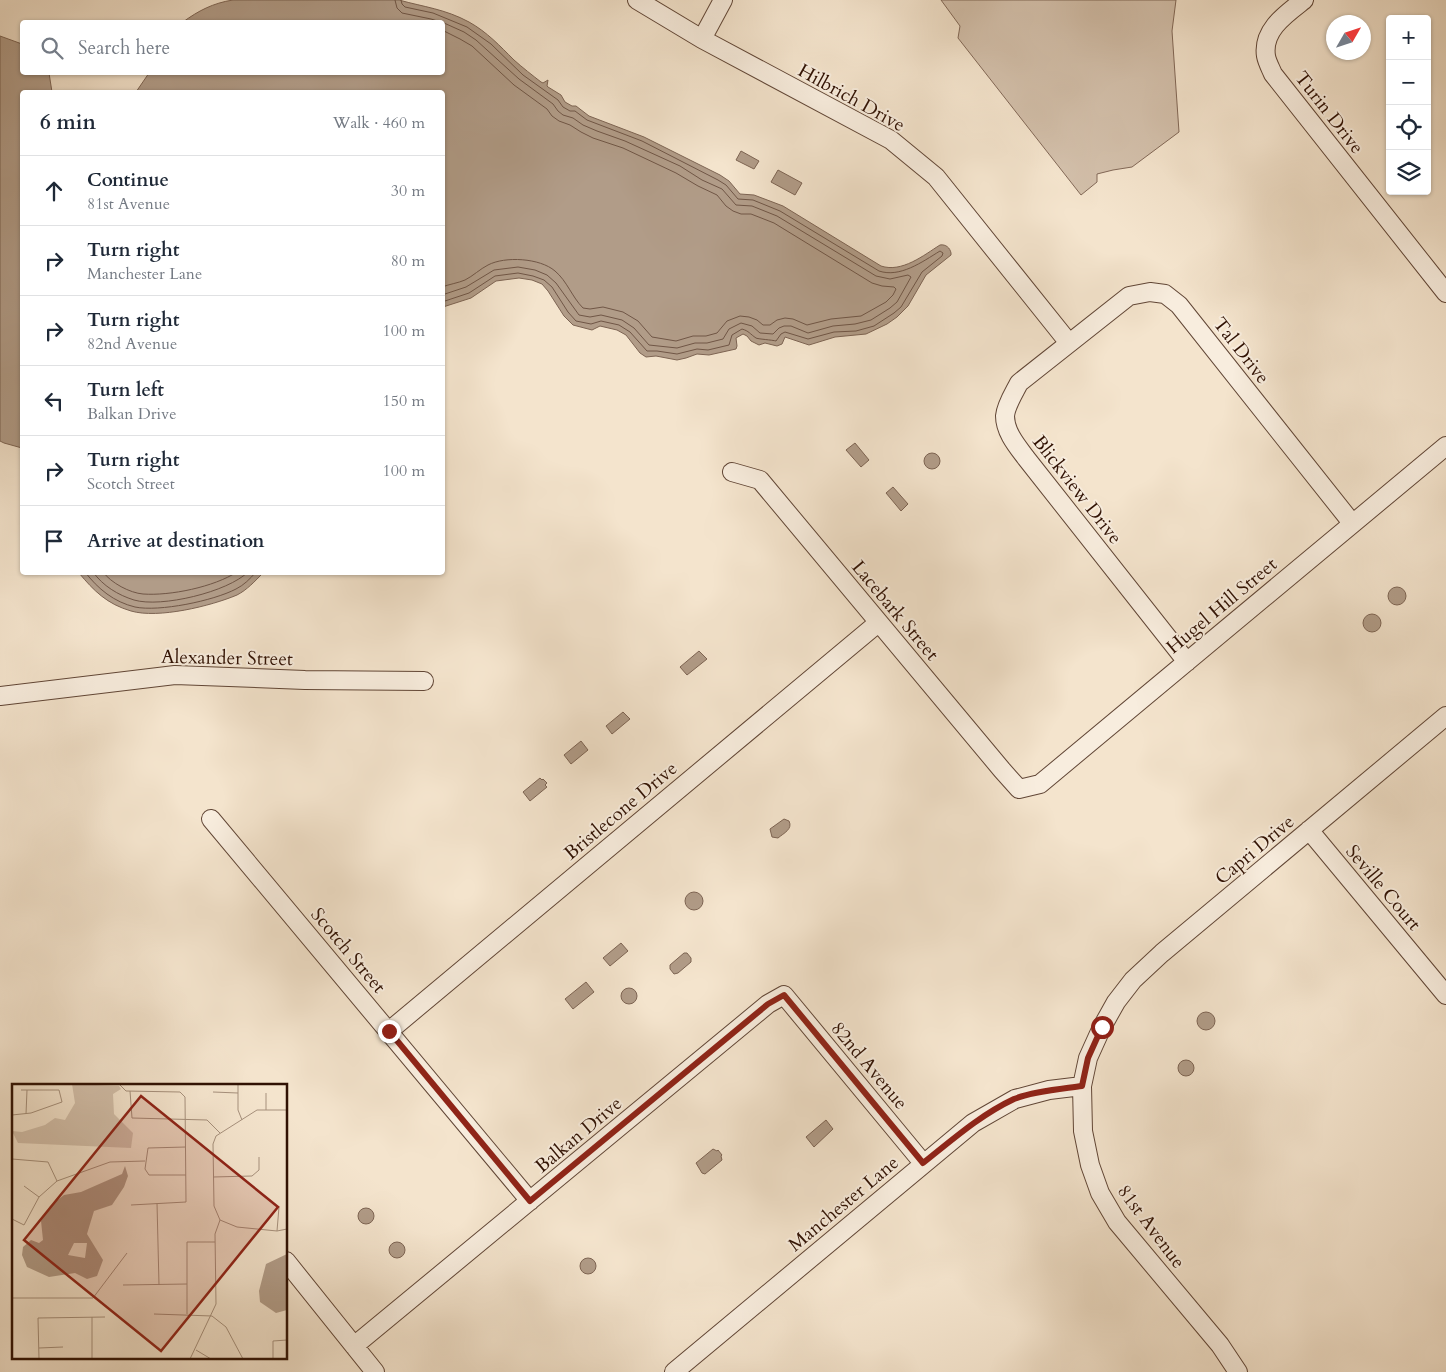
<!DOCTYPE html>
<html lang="en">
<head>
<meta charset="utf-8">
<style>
	body { margin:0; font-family:Cardo,serif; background:#f2f2f3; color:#1f2937 }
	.controls { position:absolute; right:15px; top:15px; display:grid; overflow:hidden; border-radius:5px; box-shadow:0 1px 4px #0004 }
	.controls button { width:45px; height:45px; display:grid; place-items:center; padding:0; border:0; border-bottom:1px solid #e0e1e3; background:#fff; color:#1f2937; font:25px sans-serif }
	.compass { position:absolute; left:1326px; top:15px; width:45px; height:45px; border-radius:50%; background:#fff; box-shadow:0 1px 4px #0004; rotate:51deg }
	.stop { position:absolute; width:15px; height:15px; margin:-11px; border:4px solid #8f2418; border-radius:50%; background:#fff }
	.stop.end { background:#8f2418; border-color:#fff; box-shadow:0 1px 5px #0008 }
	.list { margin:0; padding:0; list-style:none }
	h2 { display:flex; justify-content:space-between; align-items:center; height:65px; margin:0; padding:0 20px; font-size:21px }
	h2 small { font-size:16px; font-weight:400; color:#747a83 }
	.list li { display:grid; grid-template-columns:32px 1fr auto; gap:15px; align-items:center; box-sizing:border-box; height:70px; padding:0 20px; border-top:1px solid #e0e1e3 }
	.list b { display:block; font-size:19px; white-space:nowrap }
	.list p { margin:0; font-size:16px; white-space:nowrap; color:#747a83 }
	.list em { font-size:16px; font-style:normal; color:#747a83 }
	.icon { flex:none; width:28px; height:28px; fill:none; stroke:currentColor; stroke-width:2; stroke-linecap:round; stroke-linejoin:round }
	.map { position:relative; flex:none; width:1446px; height:1372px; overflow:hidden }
	.search { position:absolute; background:#fff; box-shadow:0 1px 4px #0004; left:20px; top:20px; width:425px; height:55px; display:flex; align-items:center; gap:12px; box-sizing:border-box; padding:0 18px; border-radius:5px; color:#747a83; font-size:19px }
	.panel { position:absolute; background:#fff; box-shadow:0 1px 4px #0004; left:20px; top:90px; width:425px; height:485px; border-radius:5px }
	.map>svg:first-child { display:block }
</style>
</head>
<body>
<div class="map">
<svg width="1446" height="1372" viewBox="0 0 1446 1372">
	<rect width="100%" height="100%" fill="#f4e4cd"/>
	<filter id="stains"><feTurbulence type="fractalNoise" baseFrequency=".004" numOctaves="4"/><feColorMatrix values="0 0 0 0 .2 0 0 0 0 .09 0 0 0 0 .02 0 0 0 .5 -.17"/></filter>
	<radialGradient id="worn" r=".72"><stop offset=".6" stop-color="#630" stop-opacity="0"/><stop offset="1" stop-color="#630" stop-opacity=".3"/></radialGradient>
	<path fill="#d3c0ab" stroke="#826857" d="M941 0H1176L1172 31 1179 132 1132 167 1113 170 1097 174V182L1081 195 958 38 960 26Z"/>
	<path fill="#b19c88" stroke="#7d6453" d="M233 0H399C424 7 445 9 469 22 487 32 500 46 514 60 523 68 532 75 541 82L543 83 548 80 547 86 548 87 561 95 565 102 572 106H576L589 116 644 137 720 175 729 181 740 194 754 195 783 206 881 266C902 273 924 255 940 245 946 244 950 248 951 253V255L926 275 908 306 897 317 887 324 866 334 835 337 809 345 785 337 782 344 777 346 765 343 759 345 751 341 747 336 743 334 736 338 737 346 736 349 709 355 697 354 686 358 677 360 656 356 646 357 640 353 626 335 617 330 600 326 592 330 573 325 564 316 548 291 542 284 532 280 519 278 496 281 471 298 443 307 442 92H136L149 73 442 72V22H183C198 11 213 3 233 0Z
		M0 36 22 44V72L49 73 52 92H22V448L4 443 0 441Z
		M741 151 759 161 754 169 736 160Z
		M778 170 802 183 795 195 771 182Z
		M855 443 869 460 861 467 846 450Z
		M924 461a8 8 0 1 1 16 0a8 8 0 1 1-16 0Z
		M893 487 908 504 901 511 886 493Z
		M79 573H263C255 581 247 590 237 595 211 606 158 619 131 611 107 604 94 591 79 573Z
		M1388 596a9 9 0 1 1 18 0a9 9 0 1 1-18 0Z
		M1363 623a9 9 0 1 1 18 0a9 9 0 1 1-18 0Z
		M699 651 707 659 687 675 680 667Z
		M623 712 630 719 612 734 606 726Z
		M581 741 588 750 571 764 564 755Z
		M540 778 542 780 543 779 547 783 545 785 547 787 530 801 523 792Z
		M784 819 789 821C793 829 784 833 778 838L772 837 770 829Z
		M685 901a9 9 0 1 1 18 0a9 9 0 1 1-18 0Z
		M621 943 628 951 610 966 603 958Z
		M684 953H687L691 958V962L678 973 674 974 670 969V965Z
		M586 982 594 992 573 1009 565 999Z
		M621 996a8 8 0 1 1 16 0a8 8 0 1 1-16 0Z
		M1197 1021a9 9 0 1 1 18 0a9 9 0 1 1-18 0Z
		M1178 1068a8 8 0 1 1 16 0a8 8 0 1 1-16 0Z
		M826 1120 833 1129 814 1147 806 1137Z
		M713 1149 717 1151 718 1150 722 1155 721 1156 722 1160 705 1174 702 1173 696 1163Z
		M358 1216a8 8 0 1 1 16 0a8 8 0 1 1-16 0Z
		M389 1250a8 8 0 1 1 16 0a8 8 0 1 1-16 0Z
		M580 1266a8 8 0 1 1 16 0a8 8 0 1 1-16 0Z"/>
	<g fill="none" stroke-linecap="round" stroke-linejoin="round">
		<path stroke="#705646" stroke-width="1" d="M395 0 397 8 402 13 431 19 444 23 464 32 476 40 519 79 553 104 558 111 563 115 573 118 583 125 597 131 625 141 680 166 702 180 722 189 736 205 752 206 777 216 876 276 890 279 908 275 911 277 897 302 890 308 871 320 855 324 833 326 808 333 791 326H784L779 328 773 334 760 333 752 326 741 323 729 329 723 339 707 343H695L677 348 649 345 634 328 622 320 601 315 590 317 579 315 556 283 547 275 535 270 518 267 494 270 466 287 442 295
			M401 0 402 4 405 7 433 13 467 27 491 44 523 75 558 100 563 107 570 111H575L587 120 642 141 718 180 726 185 738 199 753 200 780 211 879 271C900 278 922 262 940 251L943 253 942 256 922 272 901 307 894 313 874 326 856 331 834 332 808 339 785 332 781 334 776 341C773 340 757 339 756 338 750 334 749 331 742 329L732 335 729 345 708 350 697 349 677 354 657 351H647L630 332 619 325 601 321 591 324 576 321 568 312 552 287 544 280 533 276 518 273 495 276 469 293 442 302
			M442 30 460 39 472 46 514 85 547 109 552 116 559 121 570 125 581 132 593 138 623 148 676 173 698 186 717 195 726 206 733 211 741 214H751L774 223 872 283 882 286 894 287 896 289 893 295 886 302 861 316 831 319 807 325 793 319 785 318 777 320 770 325H763L757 320 749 317 740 316 727 321 717 333 706 336H693L676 341 652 337 638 321 623 312 603 307 590 309 583 308C572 297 567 281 555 271 540 258 505 256 488 265 480 269 473 276 465 280 458 283 450 284 442 287
			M85 572C98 589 114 602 135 607 159 612 213 601 236 589 244 585 250 579 256 572
			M93 572C103 586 118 595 134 600 161 608 228 592 248 572
			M103 572C111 583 130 593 143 594 170 596 214 587 237 572"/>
		<defs>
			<path id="minor" d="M637 0 702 39 891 140 936 177 1069 343
				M1304 0C1286 14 1262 30 1266 56 1267 62 1271 69 1273 74L1446 293
				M702 39 723 0
				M732 472 760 480 1002 770 1019 789 1040 784 1446 446
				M1187 662 1026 458C1017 446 1005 432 1005 416 1006 405 1014 393 1019 383L1129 296 1150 292 1165 294 1179 305 1352 523
				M0 696 175 675 305 680 424 681
				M211 819 530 1201
				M1309 830 1446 995
				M389 1031 878 623
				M286 1261 375 1372
				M354 1346 768 1004 784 995 923 1163
				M674 1372 973 1123 1015 1099 1049 1090 1082 1086
				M1238 1372 1220 1345 1117 1222 1100 1193 1090 1165 1083 1131 1082 1086 1088 1058 1102 1027 1116 1002 1133 980 1162 953 1446 716"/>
		</defs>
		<use href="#minor" stroke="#614636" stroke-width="20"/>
		<use href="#minor" stroke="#f8edde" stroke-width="18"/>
	</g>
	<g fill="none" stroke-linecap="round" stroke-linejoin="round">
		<path stroke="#8f2418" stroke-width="6" d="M389 1031 530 1201 768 1004 784 995 923 1163C952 1140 980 1115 1014 1099 1034 1091 1061 1089 1082 1086L1088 1058 1102 1027"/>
	</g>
	<g text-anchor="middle" stroke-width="4" stroke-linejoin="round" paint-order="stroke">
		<g font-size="19" fill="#301103" stroke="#f8edde">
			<text transform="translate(852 97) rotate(29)" y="7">Hilbrich Drive</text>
			<text transform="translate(1330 112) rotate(52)" y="7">Turin Drive</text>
			<text transform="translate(1242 350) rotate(52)" y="7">Tal Drive</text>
			<text transform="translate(1078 489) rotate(52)" y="7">Blickview Drive</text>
			<text transform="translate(1221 605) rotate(-40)" y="7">Hugel Hill Street</text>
			<text transform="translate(896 610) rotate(50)" y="7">Lacebark Street</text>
			<text transform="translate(227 657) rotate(1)" y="7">Alexander Street</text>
			<text transform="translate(620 810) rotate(-40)" y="7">Bristlecone Drive</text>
			<text transform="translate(1254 849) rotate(-40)" y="7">Capri Drive</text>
			<text transform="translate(1384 887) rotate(50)" y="7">Seville Court</text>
			<text transform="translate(349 950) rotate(50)" y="7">Scotch Street</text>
			<text transform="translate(870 1065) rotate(50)" y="7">82nd Avenue</text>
			<text transform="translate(578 1134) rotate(-40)" y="7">Balkan Drive</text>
			<text transform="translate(843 1203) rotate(-40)" y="7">Manchester Lane</text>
			<text transform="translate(1152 1226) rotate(53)" y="7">81st Avenue</text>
		</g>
	</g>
	<g transform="translate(12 1084)">
		<rect width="275" height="275" fill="#f4e4cd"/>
		<path d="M60 0 107 2 109 5 101 10 102 30 121 49 119 64 6 59 0 47 10 48 33 41 43 34 53 36 63 19Z" fill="#d3c0ab"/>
		<path d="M113 82 116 92 112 103 100 121 82 127 78 140 75 150 91 176 85 192 75 195 63 189 37 193 15 183 10 171 11 163 19 156 27 159 31 156 29 137 38 122 52 111 69 108 110 90ZM62 159H75L73 174 56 171ZM275 170V226L264 229 248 218 247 207 254 180Z" fill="#b19c88" fill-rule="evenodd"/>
		<path fill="none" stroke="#a6907c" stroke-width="1" d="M107 0 114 7 168 8 173 13 174 118 119 121M226 0V26L230 36M118 7 120 34 195 36 208 49M201 8 226 9M254 9V26M275 26H245L204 52 201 60 202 122 208 136 225 143 265 147 275 145M14 30 15 6M0 31 19 29 50 18 47 6H9M174 63 136 64 133 85 137 91H174M0 75 36 78 45 97M201 93 240 92 247 86V73M12 102 27 113M145 119 147 201M0 135 12 141 27 113 45 97 98 78 133 77M265 147 267 123M111 201 175 200M0 214H81L115 169M142 230 200 232 214 243 231 275M175 230V158H203M80 233V275M27 264 51 263M184 266 199 275M27 275 26 234 93 233M178 275 204 220 203 150 208 136M261 275V257L275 256"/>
		<path fill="#8f2418" fill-opacity="0.15" stroke="#8f2418" stroke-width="2.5" d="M129 12 266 123 149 267 12 156Z"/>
		<rect width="275" height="275" fill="none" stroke="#301103" stroke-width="2.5"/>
	</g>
	<rect width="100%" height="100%" filter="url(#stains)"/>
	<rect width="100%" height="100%" fill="url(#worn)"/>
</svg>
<div class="controls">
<button>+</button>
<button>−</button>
<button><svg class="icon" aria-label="locate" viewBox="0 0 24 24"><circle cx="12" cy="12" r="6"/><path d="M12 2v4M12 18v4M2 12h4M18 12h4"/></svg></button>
<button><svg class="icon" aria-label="layers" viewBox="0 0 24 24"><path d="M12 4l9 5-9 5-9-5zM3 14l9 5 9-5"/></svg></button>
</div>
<svg class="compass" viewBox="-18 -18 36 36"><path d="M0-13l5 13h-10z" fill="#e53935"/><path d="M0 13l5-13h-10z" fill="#747a83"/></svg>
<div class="stop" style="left:1102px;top:1027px"></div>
<div class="stop end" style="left:389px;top:1031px"></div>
<div class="search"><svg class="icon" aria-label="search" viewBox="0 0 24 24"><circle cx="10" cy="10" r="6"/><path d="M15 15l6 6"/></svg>Search here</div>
<section class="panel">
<h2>6 min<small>Walk · 460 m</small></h2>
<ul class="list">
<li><svg class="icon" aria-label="ahead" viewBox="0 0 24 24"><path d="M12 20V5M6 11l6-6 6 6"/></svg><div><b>Continue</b><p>81st Avenue</p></div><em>30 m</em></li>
<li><svg class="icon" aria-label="right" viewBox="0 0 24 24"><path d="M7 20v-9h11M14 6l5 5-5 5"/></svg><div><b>Turn right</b><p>Manchester Lane</p></div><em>80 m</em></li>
<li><svg class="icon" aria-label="right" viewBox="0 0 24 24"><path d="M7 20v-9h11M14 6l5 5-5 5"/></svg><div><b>Turn right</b><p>82nd Avenue</p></div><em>100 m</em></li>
<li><svg class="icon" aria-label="left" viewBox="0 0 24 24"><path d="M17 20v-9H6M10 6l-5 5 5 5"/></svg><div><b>Turn left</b><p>Balkan Drive</p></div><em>150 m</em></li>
<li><svg class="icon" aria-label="right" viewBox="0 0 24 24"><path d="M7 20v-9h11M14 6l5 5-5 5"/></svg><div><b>Turn right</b><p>Scotch Street</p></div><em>100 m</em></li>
<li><svg class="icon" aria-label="arrive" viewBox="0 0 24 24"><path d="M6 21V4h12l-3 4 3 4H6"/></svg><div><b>Arrive at destination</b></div></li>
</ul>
</section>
</div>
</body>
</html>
